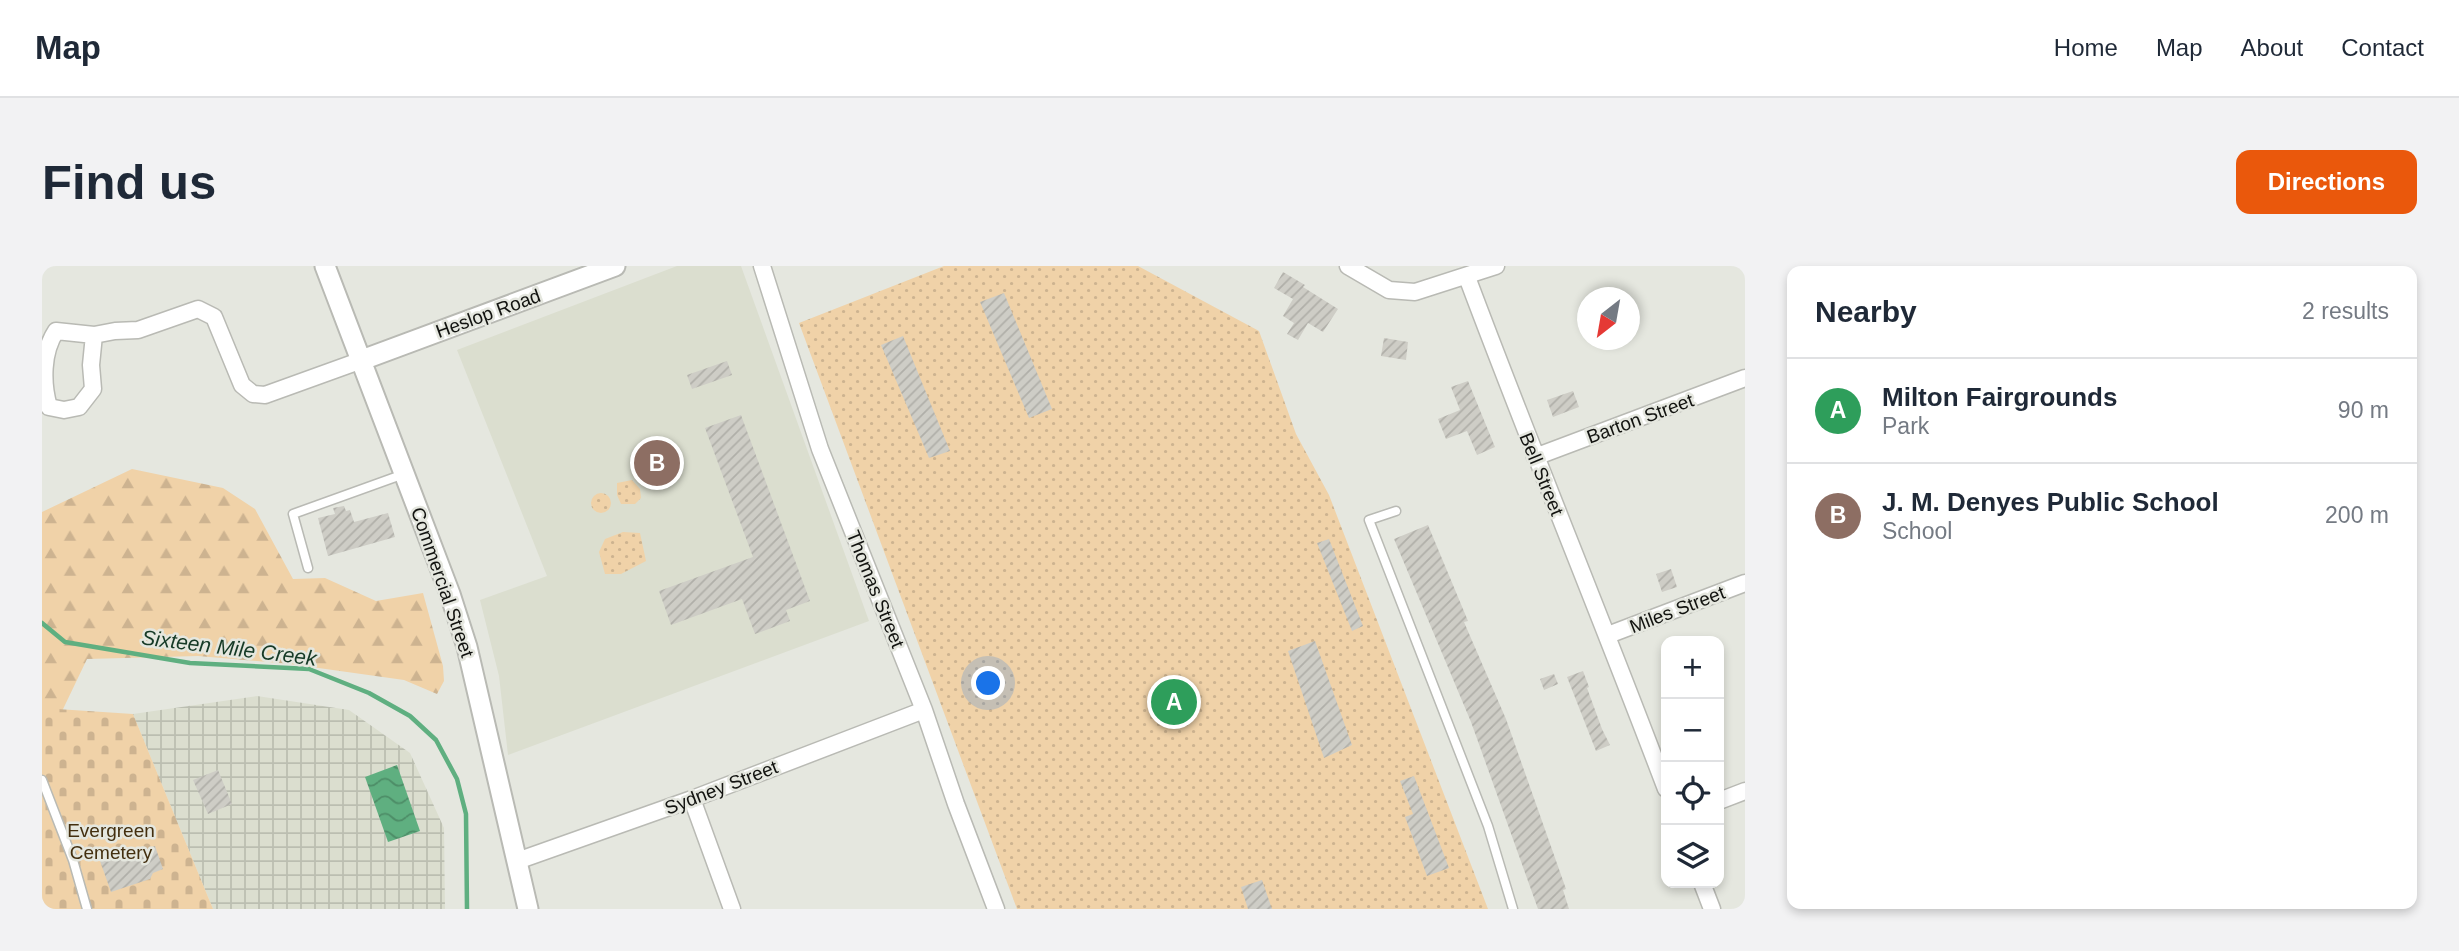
<!DOCTYPE html>
<html lang="en">
<head>
<meta charset="utf-8">
<style>
	body { margin:0; font-family:Arial,sans-serif; background:#f2f2f3; color:#1f2937 }
	.controls { position:absolute; right:21px; bottom:21px; display:grid; overflow:hidden; border-radius:14px; box-shadow:0 4px 10px #0003 }
	.controls button { width:63px; height:63px; display:grid; place-items:center; padding:0; border:0; border-bottom:2px solid #e0e1e3; background:#fff; color:#1f2937; font:35px sans-serif }
	.compass { position:absolute; left:1535px; top:21px; width:63px; height:63px; border-radius:50%; background:#fff; box-shadow:0 4px 10px #0003; rotate:211deg }
	.you { position:absolute; left:947px; top:418px; width:24px; height:24px; margin:-18px; border:5px solid #fff; border-radius:50%; background:#1a73e8; box-shadow:0 0 0 10px #1a73e833 }
	.badge { display:grid; place-items:center; width:46px; height:46px; border-radius:50%; background:#ea580c; color:#fff; font-size:23px; font-weight:700 }
	.pin { position:absolute; translate:-50% -50%; border:4px solid #fff; box-shadow:0 2px 7px #0006 }
	.list { margin:0; padding:0; list-style:none }
	h2 { display:flex; justify-content:space-between; align-items:center; height:91px; margin:0; padding:0 28px; font-size:30px }
	h2 small { font-size:23px; font-weight:400; color:#747a83 }
	.list li { display:grid; grid-template-columns:46px 1fr auto; gap:21px; align-items:center; box-sizing:border-box; height:105px; padding:0 28px; border-top:2px solid #e0e1e3 }
	.list b { display:block; font-size:26px; white-space:nowrap }
	.list p { margin:0; font-size:23px; white-space:nowrap; color:#747a83 }
	.list em { font-size:23px; font-style:normal; color:#747a83 }
	.icon { flex:none; width:38px; height:38px; fill:none; stroke:currentColor; stroke-width:2; stroke-linecap:round; stroke-linejoin:round }
	.map { position:relative; flex:none; width:1703px; height:643px; overflow:hidden; border-radius:14px }
	header { display:flex; align-items:center; gap:42px; box-sizing:border-box; height:98px; padding:0 35px; background:#fff; border-bottom:2px solid #e0e1e3 }
	header strong { font-size:33px }
	nav { display:flex; gap:38px; margin-inline-start:auto; font-size:24px }
	.intro { display:flex; align-items:center; justify-content:space-between; box-sizing:border-box; height:168px; padding:0 42px }
	h1 { margin:0; font-size:49px }
	.button { padding:18px 32px; border-radius:14px; background:#ea580c; color:#fff; font-size:24px; font-weight:700 }
	main { display:flex; gap:42px; padding:0 42px }
	aside { flex:1; background:#fff; border-radius:14px; box-shadow:0 4px 10px #0003 }
	.map>svg:first-child { display:block }
</style>
</head>
<body>
<header>
<strong>Map</strong>
<nav><a>Home</a><a>Map</a><a>About</a><a>Contact</a></nav>
</header>
<div class="intro"><h1>Find us</h1><a class="button">Directions</a></div>
<main>
<div class="map">
<svg width="1703" height="643" viewBox="0 0 1703 643">
	<defs>
		<pattern id="industrial-grid" width="8" height="8" patternUnits="userSpaceOnUse" patternTransform="scale(1.75)"><rect width="8" height="8" fill="#dbdecf"/><path d="M0 4h8M4 0v8" fill="none" stroke="#bbbeb1"/></pattern>
		<pattern id="forest-firs" width="22" height="20" patternUnits="userSpaceOnUse" patternTransform="scale(1.75)"><rect width="22" height="20" fill="#f0d2a8"/><path d="M5 1l3.5 6h-7zM16 11l3.5 6h-7z" fill="#cdb390"/></pattern>
		<pattern id="cemetery-stones" width="16" height="16" patternUnits="userSpaceOnUse" patternTransform="scale(1.75)"><rect width="16" height="16" fill="#f0d2a8"/><path d="M2 7V4a2 2 0 0 1 4 0v3zM10 15v-3a2 2 0 0 1 4 0v3z" fill="#cdb390"/></pattern>
		<pattern id="park-dots" width="8" height="8" patternUnits="userSpaceOnUse" patternTransform="scale(1.75)"><rect width="8" height="8" fill="#f0d2a8"/><path d="M2 2h.1M6 6h.1" fill="none" stroke="#cdb390" stroke-width="1.8" stroke-linecap="round"/></pattern>
		<pattern id="water-waves" width="16" height="10" patternUnits="userSpaceOnUse" patternTransform="scale(1.75)"><rect width="16" height="10" fill="#5faf80"/><path d="M0 5q4-4 8 0t8 0" fill="none" stroke="#4d8d67"/></pattern>
		<pattern id="building-hatch" width="6" height="6" patternUnits="userSpaceOnUse" patternTransform="scale(1.75)"><rect width="6" height="6" fill="#cecdc6"/><path d="M-1 1l2-2M0 6l6-6M5 7l2-2" fill="none" stroke="#b0afa9"/></pattern>
	</defs>
	<rect width="100%" height="100%" fill="#e5e7df"/>
	<path fill="#dbdecf" d="M635 0H699L827 355 466 489 457 410 438 334 505 310 415 84Z"/>
	<path fill="url(#industrial-grid)" d="M215 430 307 444 368 487 402 562 403 643H171L91 448Z"/>
	<path fill="url(#forest-firs)" d="M90 203 181 222 213 243 251 313 283 312 334 335 381 327 401 400 402 415 395 428 362 414 248 398 156 390 45 393 12 462 0 467V246Z"/>
	<path fill="url(#cemetery-stones)" d="M0 442 91 448 171 643H0Z"/>
	<path fill="url(#park-dots)" d="M902 0H1096L1217 65 1254 168 1287 229 1446 643H975L757 57Z
		M590 214 598 223 599 232 593 238H579L575 229V217Z
		M549 237a10 10 0 1 1 20 0a10 10 0 1 1-20 0Z
		M581 266 598 267 604 295 579 308H563L557 286 563 273Z"/>
	<path fill="url(#water-waves)" d="M355 499 378 565 346 576 323 511Z"/>
	<g fill="none" stroke-linecap="round" stroke-linejoin="round">
		<path stroke="#5faf80" stroke-width="4.5" d="M0 357 23 376 148 397 267 403 327 427 368 450 394 474 415 513 424 548 425 643"/>
	</g>
	<path fill="url(#building-hatch)" d="M1241 6 1263 19 1261 21 1296 43 1281 66 1266 57 1256 74 1245 68 1252 57 1241 50 1251 33 1232 22Z
		M962 27 1010 143 987 152 938 36Z
		M861 70 908 185 887 192 839 79Z
		M1342 72 1366 76 1364 94 1339 90Z
		M685 95 690 109 650 123 645 109Z
		M1426 115 1453 181 1435 189 1425 165 1404 173 1396 153 1418 144 1409 121Z
		M1531 125 1537 141 1511 151 1505 134Z
		M699 149 768 335 744 344 748 355 713 368 700 333 629 359 617 325 711 291 663 162Z
		M302 240 304 245 308 244 312 256 346 247 353 271 286 290 276 252 293 248 291 242Z
		M1386 259 1426 355 1422 356 1464 453 1524 623 1521 624 1527 643H1496L1429 456 1352 273Z
		M1287 273 1321 360 1310 365 1275 277Z
		M1629 303 1635 321 1620 326 1614 308Z
		M1273 375 1310 479 1282 492 1246 385Z
		M1541 405 1547 421 1545 422 1560 463 1568 479 1554 485 1525 411Z
		M1512 408 1516 418 1502 424 1498 413Z
		M176 504 190 538 166 548 151 514Z
		M1372 510 1407 602 1385 610 1363 551 1371 548 1358 515Z
		M113 580 121 603 111 607 108 613 69 626 58 595 96 581 102 584Z
		M1220 614 1230 643H1206L1199 621Z"/>
	<g fill="none" stroke-linecap="round" stroke-linejoin="round">
		<defs>
			<path id="service" d="M1354 245 1327 254 1446 560 1471 643
				M266 302 251 248 362 208
				M0 514 31 594 45 643"/>
			<path id="minor" d="M720 0 778 183 882 444 914 538 954 643
				M1306 0 1347 24 1373 26 1454 0
				M1425 11C1489 182 1559 351 1624 523
				M52 69 49 99 51 123 37 141 22 144 7 141C0 117 0 86 14 65L52 69 73 65 96 64 156 43 172 51 200 119 211 128 223 129 320 94
				M1493 191 1703 112
				M1566 369 1703 317
				M650 533 690 643
				M1677 535 1703 525
				M475 595 650 533 882 444
				M1660 617 1670 643"/>
			<path id="tertiary" d="M283 0 408 328 425 381 486 643
				M320 94 573 0"/>
		</defs>
		<use href="#service" stroke="#b9bab4" stroke-width="11"/>
		<use href="#minor" stroke="#b9bab4" stroke-width="19"/>
		<use href="#tertiary" stroke="#b9bab4" stroke-width="23"/>
		<use href="#service" stroke="#fff" stroke-width="8"/>
		<use href="#minor" stroke="#fff" stroke-width="16"/>
		<use href="#tertiary" stroke="#fff" stroke-width="19"/>
	</g>
	<g text-anchor="middle" stroke-width="5" stroke-linejoin="round" paint-order="stroke">
		<g font-size="19" fill="#121310" stroke="#e5e7df">
			<text transform="translate(446 47) rotate(-20)" y="7">Heslop Road</text>
			<text transform="translate(1598 152) rotate(-20)" y="7">Barton Street</text>
			<text transform="translate(1500 208) rotate(68)" y="7">Bell Street</text>
			<text transform="translate(401 316) rotate(71)" y="7">Commercial Street</text>
			<text transform="translate(834 323) rotate(68)" y="7">Thomas Street</text>
			<text transform="translate(1635 343) rotate(-21)" y="7">Miles Street</text>
			<text transform="translate(679 521) rotate(-21)" y="7">Sydney Street</text>
		</g>
		<g font-size="19" fill="#432f0f" stroke="#e5e7df">
			<text x="69" y="571">Evergreen<tspan x="69" dy="22">Cemetery</tspan></text>
		</g>
		<g font-size="21" font-style="italic" fill="#163a26" stroke="#e5e7df">
			<text transform="translate(187 382) rotate(7)" y="7">Sixteen Mile Creek</text>
		</g>
	</g>
</svg>
<div class="controls">
<button>+</button>
<button>−</button>
<button><svg class="icon" aria-label="locate" viewBox="0 0 24 24"><circle cx="12" cy="12" r="6"/><path d="M12 2v4M12 18v4M2 12h4M18 12h4"/></svg></button>
<button><svg class="icon" aria-label="layers" viewBox="0 0 24 24"><path d="M12 4l9 5-9 5-9-5zM3 14l9 5 9-5"/></svg></button>
</div>
<svg class="compass" viewBox="-18 -18 36 36"><path d="M0-13l5 13h-10z" fill="#e53935"/><path d="M0 13l5-13h-10z" fill="#747a83"/></svg>
<div class="you"></div>
<div class="pin badge" style="left:1132px;top:436px;background:#2e9e5b">A</div>
<div class="pin badge" style="left:615px;top:197px;background:#8d6e63">B</div>
</div>
<aside>
<h2>Nearby<small>2 results</small></h2>
<ul class="list">
<li><span class="badge" style="background:#2e9e5b">A</span><div><b>Milton Fairgrounds</b><p>Park</p></div><em>90 m</em></li>
<li><span class="badge" style="background:#8d6e63">B</span><div><b>J. M. Denyes Public School</b><p>School</p></div><em>200 m</em></li>
</ul>
</aside>
</main>
</body>
</html>
